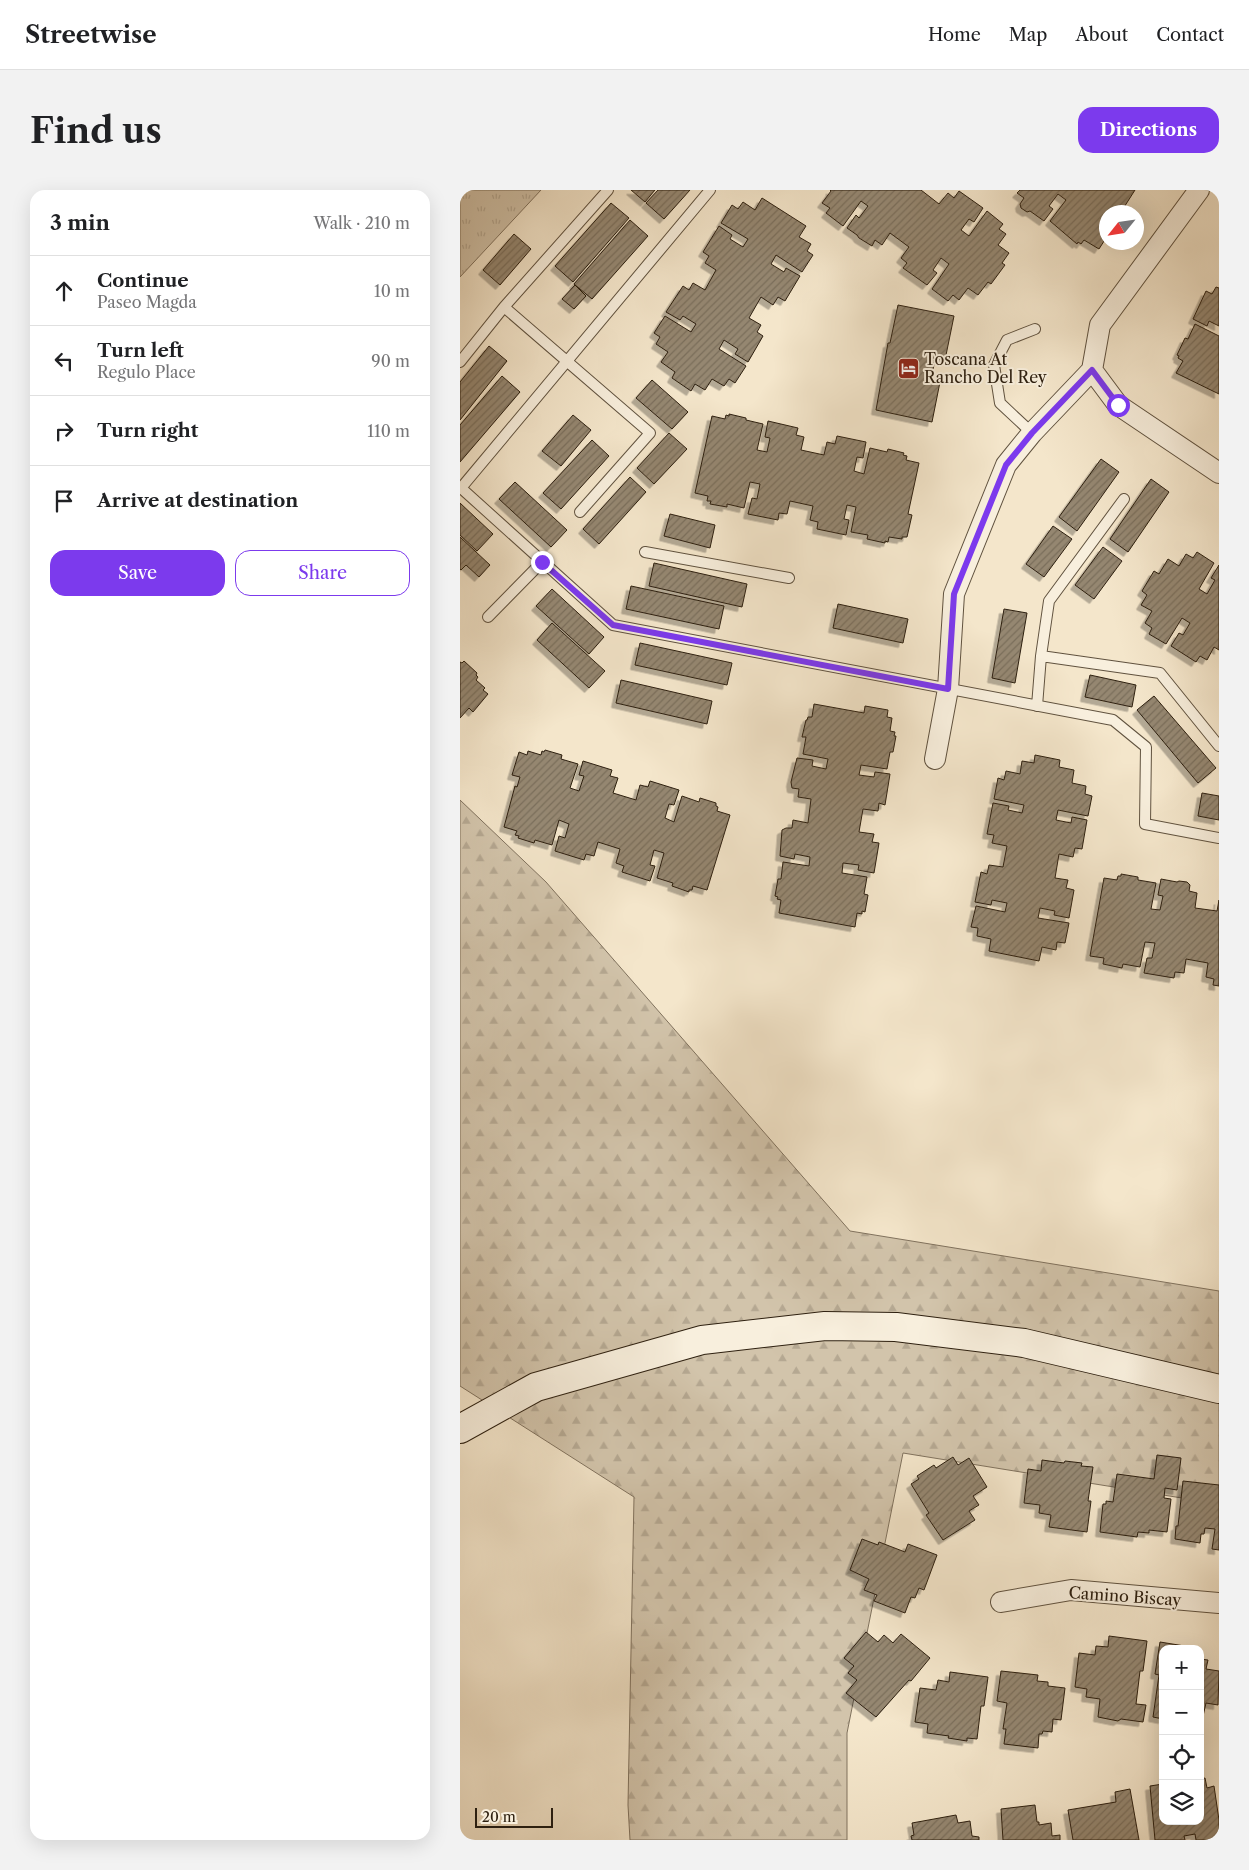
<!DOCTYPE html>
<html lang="en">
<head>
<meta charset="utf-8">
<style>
	body { margin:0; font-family:"Libre Caslon Text",serif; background:#f2f2f2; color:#202124 }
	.controls { position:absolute; right:15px; bottom:15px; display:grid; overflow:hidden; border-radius:10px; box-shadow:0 5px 20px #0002 }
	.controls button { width:45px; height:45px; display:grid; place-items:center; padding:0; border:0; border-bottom:1px solid #e0e0e0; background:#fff; color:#202124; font:25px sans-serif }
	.compass { position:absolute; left:639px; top:15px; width:45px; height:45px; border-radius:50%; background:#fff; box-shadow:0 5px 20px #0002; rotate:240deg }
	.scale { position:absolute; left:15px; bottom:12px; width:78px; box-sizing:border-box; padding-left:5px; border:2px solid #2e2010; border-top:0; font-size:14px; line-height:18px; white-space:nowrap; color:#2e2010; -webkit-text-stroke:4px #f8efdd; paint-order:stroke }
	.stop { position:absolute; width:15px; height:15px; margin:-11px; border:4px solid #7c3aed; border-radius:50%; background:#fff }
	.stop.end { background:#7c3aed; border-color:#fff; box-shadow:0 1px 5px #0008 }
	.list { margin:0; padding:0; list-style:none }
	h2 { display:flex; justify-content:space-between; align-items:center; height:65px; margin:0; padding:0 20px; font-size:21px }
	h2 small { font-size:16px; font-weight:400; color:#757577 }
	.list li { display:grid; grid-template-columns:32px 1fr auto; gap:15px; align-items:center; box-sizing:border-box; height:70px; padding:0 20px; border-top:1px solid #e0e0e0 }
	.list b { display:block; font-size:19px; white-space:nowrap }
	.list p { margin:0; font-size:16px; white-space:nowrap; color:#757577 }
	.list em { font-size:16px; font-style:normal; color:#757577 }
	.actions { display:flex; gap:10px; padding:15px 20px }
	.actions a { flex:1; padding:11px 0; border:1px solid #7c3aed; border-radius:15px; text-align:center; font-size:18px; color:#7c3aed }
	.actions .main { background:#7c3aed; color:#fff }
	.icon { flex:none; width:28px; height:28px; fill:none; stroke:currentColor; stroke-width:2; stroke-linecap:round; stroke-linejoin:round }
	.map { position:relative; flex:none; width:759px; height:1650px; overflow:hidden; border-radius:15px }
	header { display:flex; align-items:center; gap:30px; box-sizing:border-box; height:70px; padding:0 25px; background:#fff; border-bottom:1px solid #e0e0e0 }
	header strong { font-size:24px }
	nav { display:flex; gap:28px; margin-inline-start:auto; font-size:18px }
	.intro { display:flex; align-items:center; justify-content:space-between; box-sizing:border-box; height:120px; padding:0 30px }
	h1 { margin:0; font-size:35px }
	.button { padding:12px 22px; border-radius:15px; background:#7c3aed; color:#fff; font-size:18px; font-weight:700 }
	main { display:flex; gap:30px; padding:0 30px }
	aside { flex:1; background:#fff; border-radius:15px; box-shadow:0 5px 20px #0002 }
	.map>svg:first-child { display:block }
</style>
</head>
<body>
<header>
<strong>Streetwise</strong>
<nav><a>Home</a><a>Map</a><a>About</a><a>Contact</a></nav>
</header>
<div class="intro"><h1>Find us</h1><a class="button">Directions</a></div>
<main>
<aside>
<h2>3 min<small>Walk · 210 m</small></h2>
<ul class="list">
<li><svg class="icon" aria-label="ahead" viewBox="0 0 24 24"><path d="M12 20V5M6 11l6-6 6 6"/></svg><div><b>Continue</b><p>Paseo Magda</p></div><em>10 m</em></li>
<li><svg class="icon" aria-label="left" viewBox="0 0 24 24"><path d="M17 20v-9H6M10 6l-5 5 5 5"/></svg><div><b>Turn left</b><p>Regulo Place</p></div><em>90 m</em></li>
<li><svg class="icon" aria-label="right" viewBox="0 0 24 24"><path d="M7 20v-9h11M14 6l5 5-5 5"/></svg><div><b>Turn right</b></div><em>110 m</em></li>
<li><svg class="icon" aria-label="arrive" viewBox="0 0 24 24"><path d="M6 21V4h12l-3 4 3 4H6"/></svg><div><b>Arrive at destination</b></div></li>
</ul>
<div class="actions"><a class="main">Save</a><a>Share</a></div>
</aside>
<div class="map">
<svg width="759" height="1650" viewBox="0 0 759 1650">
	<defs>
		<pattern id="grass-tufts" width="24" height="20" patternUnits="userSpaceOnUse" patternTransform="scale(1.25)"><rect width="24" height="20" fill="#d2c4ab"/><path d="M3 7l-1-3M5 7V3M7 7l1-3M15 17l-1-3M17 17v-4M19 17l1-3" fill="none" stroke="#b5a892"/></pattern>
		<pattern id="forest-firs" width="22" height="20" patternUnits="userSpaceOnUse" patternTransform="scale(1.25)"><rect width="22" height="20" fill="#d2c4ab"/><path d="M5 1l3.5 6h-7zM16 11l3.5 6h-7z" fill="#b5a892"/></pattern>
		<pattern id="building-hatch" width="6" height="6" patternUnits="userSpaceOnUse" patternTransform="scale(1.25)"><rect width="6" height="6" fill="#958771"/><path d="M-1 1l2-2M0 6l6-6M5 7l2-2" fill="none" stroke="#7a6e5b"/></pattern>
		<filter id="shadow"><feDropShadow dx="-4.5" dy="4.5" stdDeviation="0" flood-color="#0004"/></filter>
	</defs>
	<rect width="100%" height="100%" fill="#f4e6cb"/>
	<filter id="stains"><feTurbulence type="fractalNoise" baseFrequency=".004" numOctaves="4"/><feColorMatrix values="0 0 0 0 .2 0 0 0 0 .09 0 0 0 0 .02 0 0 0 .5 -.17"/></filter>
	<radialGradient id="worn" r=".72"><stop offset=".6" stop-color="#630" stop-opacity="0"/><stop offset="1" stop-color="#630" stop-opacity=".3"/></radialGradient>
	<path fill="url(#grass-tufts)" stroke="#80725e" d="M0 0H81L0 87Z"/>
	<path fill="url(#forest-firs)" stroke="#80725e" d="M0 610 86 692 390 1041 759 1101V1314L443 1263 387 1543V1650H170L168 1615 174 1307 0 1196Z"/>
	<path fill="url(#building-hatch)" stroke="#2e2010" filter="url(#shadow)" d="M171 0H195L185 12Z
		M198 0H230L204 29 186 13Z
		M370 0H461L479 14 488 3 494 8 499 1 523 18 514 32 509 29 501 40 509 46 527 21 543 34 539 39 546 44 538 55 549 63 542 73 545 75 531 94 528 92 518 105 508 98 499 110 493 105 488 111 472 99 489 74 481 68 473 80 477 83 467 95 443 78 447 73 441 68 449 57 430 43 422 55 415 50 412 56 399 48 397 45 387 38 396 25 399 28 408 16 401 11 383 36 366 23 370 18 362 13 371 1Z
		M560 0H675L661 22H646V48L639 59 624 50 621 54 618 52 617 54 590 31 606 10 598 4 589 16 593 19 584 31 570 21 567 22 561 18 560 14 564 8 557 3Z
		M302 8 346 36 339 47 351 54 347 61 353 65 342 82 316 65 311 74 324 82 326 78 340 86 325 111 318 107 313 115 301 107 289 128 301 135 297 142 303 146 288 172 275 164 278 159 264 150 259 159 286 176 275 193 269 189 264 196 252 189 245 200 235 194 231 201 212 188 215 182 201 172 208 162 196 154 200 147 194 143 205 126 231 142 236 134 223 126 220 130 206 122 223 96 229 100 233 93 245 100 256 80 245 73 249 66 243 62 259 36 272 45 270 49 283 57 288 49 261 33 272 15 278 19 283 12 295 20Z
		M151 13 169 28 113 92 95 76Z
		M170 30 188 46 132 109 114 94Z
		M54 44 71 59 40 95 23 80Z
		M115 95 126 106 114 119 102 109Z
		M756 97 759 98V136L749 131 747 136 733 129 746 101 752 104Z
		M438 115 494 126 485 170 472 168V170L475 171 471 187H469L468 189 480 192 472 232 416 220 428 153H430Z
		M735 134 759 146V204L716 183 723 171 718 168 719 166 717 165 725 148 728 149Z
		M29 156 47 171 0 230V192Z
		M42 186 60 202 0 272V235Z
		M192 190 228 222 212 239 176 208Z
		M269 224 286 228V230L303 234 297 260 307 262 310 248 305 247 308 231 338 238 336 245 344 247 341 260 364 265 367 252 375 254 377 246 406 252 403 268 397 267 394 281 404 284 410 258 427 262 428 259 444 263 443 265 447 266 446 270 459 273 448 324 452 325 447 347H442V349L429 347 428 352 425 351V353L407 349 408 345 391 342 396 317 387 315 384 329 389 330 386 345 357 339 358 332 350 330 353 316 330 311 327 324 319 323 318 330 288 324 292 308 297 309 300 294 290 292 284 318 267 314V317L250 314 251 311H247L248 306 235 303 252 226 265 229 266 225 269 226Z
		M113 225 131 240 101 276 82 261Z
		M209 243 227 259 194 294 177 278Z
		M132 250 149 266 101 319 83 303Z
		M641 269 659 282 617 341 599 327Z
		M170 287 186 302 139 354 123 339Z
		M691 289 709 302 668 362 650 349Z
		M55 292 107 340 91 357 39 309Z
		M0 313 33 344 17 361 0 345Z
		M210 324 255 335 250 358 204 346Z
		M593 336 612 349 584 387 566 374Z
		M0 347 30 375 19 387 6 375 1 380 0 379Z
		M643 357 662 371 634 409 615 395Z
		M737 362 754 373 739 399 747 404 755 390 751 388 759 375V460L754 457 747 470 740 466 736 472 711 456 719 443 723 445 730 433 722 428 706 454 689 444 692 438 685 433 692 421 681 415 687 405 682 401 694 381 699 384 708 369 719 376 726 364 733 368Z
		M194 373 287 394 282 417 189 396Z
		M171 396 264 416 259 439 166 419Z
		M92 399 144 447 129 464 76 416Z
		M378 414 448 429 443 453 373 438Z
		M544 419 567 423 555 493 532 488Z
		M92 433 145 481 129 498 77 450Z
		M180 453 272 473 267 495 175 475Z
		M4 471 17 483 16 485 18 487 16 490 25 498 23 500 28 504 13 522 9 518 0 528V472L2 473Z
		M630 485 676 495 672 517 625 507Z
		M161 490 252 511 247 534 156 513Z
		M694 506 756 578 738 593 677 520Z
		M354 514 404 523 405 516 428 520 427 527 432 528 430 541 435 542 434 546H436L433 562H430L427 579 401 575 399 585 414 587 415 582 430 584 425 615 419 613 418 621 403 619 399 642 414 644 412 652 419 653 414 683 398 680 399 675 383 673 382 683 407 687 404 704 408 705 405 722 402 721V724L397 723 395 737 319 723 321 710 317 709 318 707 315 706 318 689H321L323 672 349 676 350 667 335 664 334 669 320 666 322 640 326 638H332L333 630 348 633 351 609 338 607 339 599 332 598 331 592 337 568 353 570 352 576 366 579 368 569 343 564 346 547H342L346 530H347L348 527H352Z
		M85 560 102 565 101 569 118 574 110 598 119 601 124 586 119 585 123 571 152 580 150 586 158 588 153 603 176 610 180 595 188 597 190 591 219 600 214 615 209 614 205 628 214 632 222 606 239 612 240 608 256 613V616L258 617 257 621 270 625 247 700 233 696 232 700H229V702L212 696 213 693 197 688 204 663 194 660 190 675 195 676 190 691 162 682 164 676 156 673 160 659 138 652 134 666 126 664 124 670 95 661 99 646 105 648 109 634 99 630 92 655 75 650 74 653 58 648 59 646 55 645 57 641 44 637 55 596 57 597 60 587 52 585 59 562 67 565 68 561 81 565 82 561 84 562Z
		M575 565 600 570 599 577 614 580 612 593 626 596 625 604 632 606 628 626 598 620 596 630 611 633 612 627 627 630 622 659 615 658 613 667 599 664 595 688 608 690 606 698 614 700 609 728 594 725 595 721 580 718 578 728 609 733 605 753 597 752 596 760 582 757 579 771 529 761 531 749 517 746 518 738 511 737 516 716 545 722 547 713 532 710 531 715 515 712 521 682 527 684 529 675 543 677 547 656 532 653 534 645 527 644 533 613 549 616 548 620 562 623 564 615 534 609 538 588 544 590 546 581 560 584 562 571 574 573Z
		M742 603 759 606V630L738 626Z
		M661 684 678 687V690L696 693 691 719 700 720 703 706 698 705 701 689 717 692 719 691 727 692 730 695 729 701 737 703 735 718 757 721 759 710V796L753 795 754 789 746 787 748 773 726 769 724 783 715 782 714 788 684 783 687 768H692L695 753 685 752 680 777 663 774 662 778 643 774 644 768 630 766 644 688 657 690 658 686H661Z
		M697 1265 721 1268 717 1300 705 1298 704 1308 711 1309 707 1342 689 1340V1343L678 1342 677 1347 640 1342 643 1314H646V1311L653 1312 657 1284 694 1289Z
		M493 1267 498 1275 509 1268 527 1297 513 1306 519 1315 509 1321 515 1330 483 1350 466 1325 469 1323 451 1294 459 1289 457 1286 474 1275 476 1278Z
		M582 1270 604 1273 605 1271 622 1273 621 1276 633 1277 628 1311H631L627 1342 589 1337 591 1325 579 1323 580 1315 564 1313 568 1279 581 1281Z
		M723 1291 759 1295V1360L752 1359 755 1339 745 1338 744 1344H741L740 1353 715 1349 716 1336H718Z
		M402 1349 418 1355 419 1352 445 1362 448 1354 477 1365 464 1400 459 1398 455 1408 451 1407 445 1423 414 1411 417 1405 404 1400 409 1389 390 1380Z
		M406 1442 418 1452 424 1445 433 1453 441 1444 470 1468 451 1491 449 1490 416 1527 386 1503 397 1490 388 1483 394 1476 384 1468Z
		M649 1446 687 1451 683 1481H680L676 1514 686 1515 683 1532 661 1529 658 1531 638 1527 640 1509 626 1507 627 1499 615 1497 619 1463 635 1465 636 1456 648 1457Z
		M700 1452 737 1458 703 1459V1529L693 1527 699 1485 695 1484Z
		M740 1469 748 1470 746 1479 759 1481 758 1515 746 1513 741 1535Z
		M541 1481 578 1485 577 1491 588 1492V1496L605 1498 601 1530 593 1529 592 1542 583 1541 582 1544H579L578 1558 544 1554 546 1539H543L547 1513 537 1511Z
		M490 1482 528 1487 524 1516H521L517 1549 507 1548V1551L488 1548 489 1546 467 1543 468 1534 455 1532 460 1498 476 1500 478 1490 489 1492Z
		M745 1588 747 1598 754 1596 759 1630V1650H736L735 1644 724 1646 725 1650H695L690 1596 703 1594V1631H740V1589Z
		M670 1599 679 1650H613L608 1620 656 1612 655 1602Z
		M575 1615 577 1632H579V1635L591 1633 592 1646 600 1645V1650H543L541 1619Z
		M496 1625 498 1633 510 1631 512 1646 519 1647V1650H452L451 1646 454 1645 452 1633Z"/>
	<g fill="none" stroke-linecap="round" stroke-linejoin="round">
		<defs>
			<path id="lane" d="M250 0 1 298 153 435 653 530 686 557 685 634 759 648
				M44 117 148 0
				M0 172 44 117 190 243 120 322
				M572 243 540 213 534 175 547 150 575 139
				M185 362 329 388
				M28 427 82 372
				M581 466 589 411 664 309
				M577 516 581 466 700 483 759 556"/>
			<path id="street" d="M632 180 658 215 759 283
				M475 569 488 499 494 404 546 275 572 243 632 180 640 135 739 0
				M541 1412 611 1400 759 1413"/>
			<path id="secondary" d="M0 1239 76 1197 242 1150 365 1136 436 1137 564 1153 759 1199"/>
		</defs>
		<use href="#lane" stroke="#60523f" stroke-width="12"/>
		<use href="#street" stroke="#60523f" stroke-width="22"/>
		<use href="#secondary" stroke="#2e2010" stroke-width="30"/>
		<use href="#lane" stroke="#f8efdd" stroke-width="10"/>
		<use href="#street" stroke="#f8efdd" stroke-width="20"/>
		<use href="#secondary" stroke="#f8efdd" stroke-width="28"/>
	</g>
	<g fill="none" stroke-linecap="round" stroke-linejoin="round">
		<path stroke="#7c3aed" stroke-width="6" d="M82 372 153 435 488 499 494 404 546 275 572 243 632 180 658 215"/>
	</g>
	<defs>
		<symbol id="hotel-square" viewBox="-11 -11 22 22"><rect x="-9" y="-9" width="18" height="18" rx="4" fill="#8f2418" stroke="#f8efdd"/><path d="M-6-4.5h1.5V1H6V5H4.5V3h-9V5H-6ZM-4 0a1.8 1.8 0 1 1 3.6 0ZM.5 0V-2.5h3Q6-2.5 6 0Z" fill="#fff"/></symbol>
	</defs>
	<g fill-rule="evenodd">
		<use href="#hotel-square" x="436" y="166" width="25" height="25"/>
	</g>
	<g text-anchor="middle" stroke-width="4" stroke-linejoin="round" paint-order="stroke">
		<g font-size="16" fill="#2e2010" stroke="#f8efdd" text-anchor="start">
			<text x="464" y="175">Toscana At<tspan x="464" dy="18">Rancho Del Rey</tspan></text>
		</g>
		<g font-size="16" fill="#2e2010" stroke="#f8efdd">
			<text transform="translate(665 1406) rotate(4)" y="6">Camino Biscay</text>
		</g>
	</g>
	<rect width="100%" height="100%" filter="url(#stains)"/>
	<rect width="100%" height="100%" fill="url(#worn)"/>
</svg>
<div class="controls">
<button>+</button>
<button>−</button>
<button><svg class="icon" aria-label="locate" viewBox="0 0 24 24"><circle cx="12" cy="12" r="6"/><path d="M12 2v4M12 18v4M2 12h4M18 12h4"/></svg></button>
<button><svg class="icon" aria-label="layers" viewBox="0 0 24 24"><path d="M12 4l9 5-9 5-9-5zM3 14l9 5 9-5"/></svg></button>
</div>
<svg class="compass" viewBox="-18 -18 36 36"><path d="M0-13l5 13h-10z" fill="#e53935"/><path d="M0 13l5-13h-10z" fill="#757577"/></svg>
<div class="scale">20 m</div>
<div class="stop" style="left:658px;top:215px"></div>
<div class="stop end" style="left:82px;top:372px"></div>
</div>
</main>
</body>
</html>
